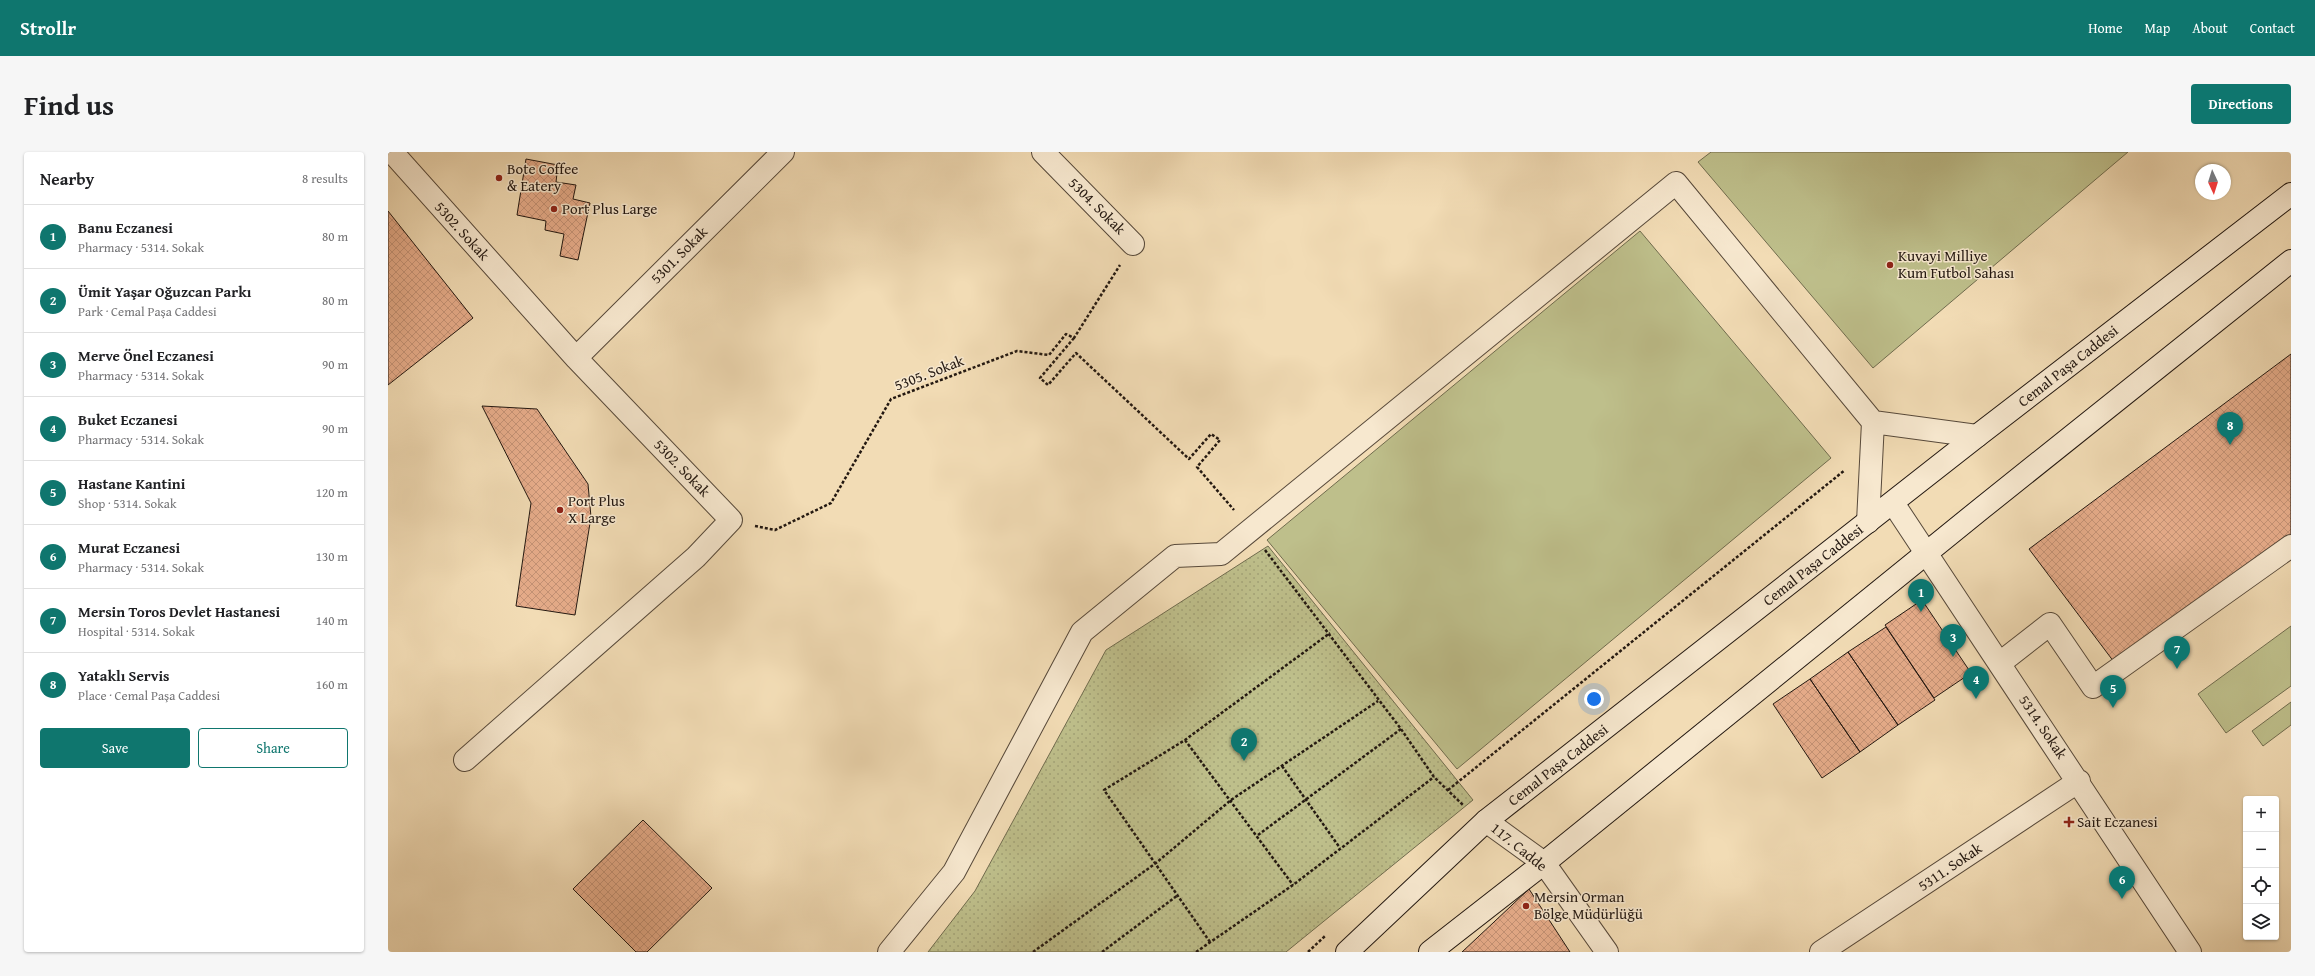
<!DOCTYPE html>
<html lang="en">
<head>
<meta charset="utf-8">
<style>
	body { margin:0; font-family:"Gentium Book Plus",serif; background:#f6f6f6; color:#202124 }
	.controls { position:absolute; right:12px; bottom:12px; display:grid; overflow:hidden; border-radius:4px; box-shadow:0 1px 3px #0004 }
	.controls button { width:36px; height:36px; display:grid; place-items:center; padding:0; border:0; border-bottom:1px solid #e0e0e0; background:#fff; color:#202124; font:20px sans-serif }
	.compass { position:absolute; left:1807px; top:12px; width:36px; height:36px; border-radius:50%; background:#fff; box-shadow:0 1px 3px #0004; rotate:176deg }
	.you { position:absolute; left:1206px; top:547px; width:14px; height:14px; margin:-10px; border:3px solid #fff; border-radius:50%; background:#1a73e8; box-shadow:0 0 0 6px #1a73e833 }
	.badge { display:grid; place-items:center; width:26px; height:26px; border-radius:50%; background:#0f766e; color:#fff; font-size:13px; font-weight:700 }
	.pin { position:absolute; translate:-50% -33px; filter:drop-shadow(0 1px 2px #0008) }
	.pin::after { content:''; position:absolute; top:21px; width:14px; height:12px; background:inherit; clip-path:polygon(0 0,100% 0,50% 100%) }
	.list { margin:0; padding:0; list-style:none }
	h2 { display:flex; justify-content:space-between; align-items:center; height:52px; margin:0; padding:0 16px; font-size:17px }
	h2 small { font-size:13px; font-weight:400; color:#757577 }
	.list li { display:grid; grid-template-columns:26px 1fr auto; gap:12px; align-items:center; box-sizing:border-box; height:64px; padding:0 16px; border-top:1px solid #e0e0e0 }
	.list b { display:block; font-size:15px; white-space:nowrap }
	.list p { margin:0; font-size:13px; white-space:nowrap; color:#757577 }
	.list em { font-size:13px; font-style:normal; color:#757577 }
	.actions { display:flex; gap:8px; padding:12px 16px }
	.actions a { flex:1; padding:9px 0; border:1px solid #0f766e; border-radius:4px; text-align:center; font-size:14px; color:#0f766e }
	.actions .main { background:#0f766e; color:#fff }
	.icon { flex:none; width:22px; height:22px; fill:none; stroke:currentColor; stroke-width:2; stroke-linecap:round; stroke-linejoin:round }
	.map { position:relative; flex:none; width:1903px; height:800px; overflow:hidden; border-radius:4px }
	header { display:flex; align-items:center; gap:24px; box-sizing:border-box; height:56px; padding:0 20px; background:#0f766e; color:#fff }
	header strong { font-size:19px }
	nav { display:flex; gap:22px; margin-inline-start:auto; font-size:14px }
	.intro { display:flex; align-items:center; justify-content:space-between; box-sizing:border-box; height:96px; padding:0 24px }
	h1 { margin:0; font-size:28px }
	.button { padding:10px 18px; border-radius:4px; background:#0f766e; color:#fff; font-size:14px; font-weight:700 }
	main { display:flex; gap:24px; padding:0 24px }
	aside { flex:1; background:#fff; border-radius:4px; box-shadow:0 1px 3px #0004 }
	.map>svg:first-child { display:block }
</style>
</head>
<body>
<header>
<strong>Strollr</strong>
<nav><a>Home</a><a>Map</a><a>About</a><a>Contact</a></nav>
</header>
<div class="intro"><h1>Find us</h1><a class="button">Directions</a></div>
<main>
<aside>
<h2>Nearby<small>8 results</small></h2>
<ul class="list">
<li><span class="badge">1</span><div><b>Banu Eczanesi</b><p>Pharmacy · 5314. Sokak</p></div><em>80 m</em></li>
<li><span class="badge">2</span><div><b>Ümit Yaşar Oğuzcan Parkı</b><p>Park · Cemal Paşa Caddesi</p></div><em>80 m</em></li>
<li><span class="badge">3</span><div><b>Merve Önel Eczanesi</b><p>Pharmacy · 5314. Sokak</p></div><em>90 m</em></li>
<li><span class="badge">4</span><div><b>Buket Eczanesi</b><p>Pharmacy · 5314. Sokak</p></div><em>90 m</em></li>
<li><span class="badge">5</span><div><b>Hastane Kantini</b><p>Shop · 5314. Sokak</p></div><em>120 m</em></li>
<li><span class="badge">6</span><div><b>Murat Eczanesi</b><p>Pharmacy · 5314. Sokak</p></div><em>130 m</em></li>
<li><span class="badge">7</span><div><b>Mersin Toros Devlet Hastanesi</b><p>Hospital · 5314. Sokak</p></div><em>140 m</em></li>
<li><span class="badge">8</span><div><b>Yataklı Servis</b><p>Place · Cemal Paşa Caddesi</p></div><em>160 m</em></li>
</ul>
<div class="actions"><a class="main">Save</a><a>Share</a></div>
</aside>
<div class="map">
<svg width="1903" height="800" viewBox="0 0 1903 800">
	<defs>
		<pattern id="park-dots" width="8" height="8" patternUnits="userSpaceOnUse"><rect width="8" height="8" fill="#bebf8b"/><path d="M2 2h.1M6 6h.1" fill="none" stroke="#a3a377" stroke-width="1.8" stroke-linecap="round"/></pattern>
		<pattern id="building-cross-hatch" width="8" height="8" patternUnits="userSpaceOnUse"><rect width="8" height="8" fill="#e6ac8a"/><path d="M0 0l8 8M0 8l8-8" fill="none" stroke="#c59376"/></pattern>
	</defs>
	<rect width="100%" height="100%" fill="#f2dcb5"/>
	<filter id="stains"><feTurbulence type="fractalNoise" baseFrequency=".005" numOctaves="4"/><feColorMatrix values="0 0 0 0 .2 0 0 0 0 .09 0 0 0 0 .02 0 0 0 .5 -.17"/></filter>
	<radialGradient id="worn" r=".72"><stop offset=".6" stop-color="#630" stop-opacity="0"/><stop offset="1" stop-color="#630" stop-opacity=".3"/></radialGradient>
	<path fill="#bebf8b" stroke="#706c4e" d="M1323 0H1740L1485 216 1310 10Z
		M1252 79 1443 306 1069 617 879 388Z
		M1903 474V534L1838 581 1810 542Z
		M1903 550V573L1875 594 1864 579Z"/>
	<path fill="url(#park-dots)" stroke="#706c4e" d="M880 394 1085 648 898 800H540L587 739 718 498Z"/>
	<path fill="url(#building-cross-hatch)" stroke="#231811" d="M138 7 170 13 168 30 188 33 185 47 202 51 190 108 172 104 176 82 157 78 158 69 129 63Z
		M0 59 85 166 0 233Z
		M1903 202V384L1729 514 1641 397Z
		M94 254 149 257 200 332 203 365 187 463 128 454 143 351Z
		M1534 448 1583 521 1546 546 1497 473Z
		M1498 475 1547 548 1510 573 1460 500Z
		M1460 500 1510 573 1472 600 1422 527Z
		M1422 527 1472 600 1434 626 1385 552Z
		M255 668 324 736 259 800H248L185 737Z
		M1141 737 1182 800H1074L1106 770Z"/>
	<g fill="none" stroke-linecap="round" stroke-linejoin="round">
		<defs>
			<path id="pedestrian" d="M1612 511 1662 472 1705 535 1903 394"/>
			<path id="minor" d="M4 0 188 206 343 368 308 405 77 608
				M655 0 745 92
				M188 206 395 0
				M1505 351 1802 800
				M1480 370 1485 270
				M501 800 566 720 694 480 787 404 833 402 1288 31 1485 270 1589 284
				M1433 800 1691 629"/>
			<path id="tertiary" d="M1098 669 1156 711 1219 800"/>
			<path id="secondary" d="M959 800 1098 669 1589 284 1903 42
				M1042 800 1156 711 1594 356 1903 109"/>
		</defs>
		<use href="#pedestrian" stroke="#57493a" stroke-width="24"/>
		<use href="#minor" stroke="#57493a" stroke-width="24"/>
		<use href="#tertiary" stroke="#57493a" stroke-width="24"/>
		<use href="#secondary" stroke="#231811" stroke-width="24"/>
		<path stroke="#231811" stroke-width="2.5" stroke-dasharray="3 2" stroke-linecap="butt" d="M686 186 652 226 660 233 688 201 801 307 823 282 832 288 809 315 846 358
			M367 374 387 378 443 351 503 247 629 199 661 203 678 182 686 186 732 113
			M877 398 1013 577 1046 625 1076 654
			M797 588 905 733
			M894 614 952 696
			M1060 638 1457 318
			M870 683 1013 577
			M822 790 716 638 797 588 942 481
			M645 800 768 711 843 648 990 549
			M714 800 790 743
			M808 800 905 733 1046 625
			M920 800 937 784"/>
		<use href="#pedestrian" stroke="#f7e8cf" stroke-width="22"/>
		<use href="#minor" stroke="#f7e8cf" stroke-width="22"/>
		<use href="#tertiary" stroke="#f7e8cf" stroke-width="22"/>
		<use href="#secondary" stroke="#f7e8cf" stroke-width="22"/>
	</g>
	<g fill="#8f2418" stroke="#f7e8cf" stroke-width="1.5">
		<circle cx="111" cy="26" r="4"/>
		<circle cx="166" cy="57" r="4"/>
		<circle cx="1502" cy="113" r="4"/>
		<circle cx="172" cy="358" r="4"/>
		<path d="M1679 664h4v4h4v4h-4v4h-4v-4h-4v-4h4z"/>
		<circle cx="1138" cy="754" r="4"/>
	</g>
	<g text-anchor="middle" stroke-width="3" stroke-linejoin="round" paint-order="stroke">
		<g font-size="15" fill="#231811" stroke="#f7e8cf" text-anchor="start">
			<text x="119" y="22">Bote Coffee<tspan x="119" dy="17">&amp; Eatery</tspan></text>
			<text x="174" y="62">Port Plus Large</text>
			<text x="1510" y="109">Kuvayi Milliye<tspan x="1510" dy="17">Kum Futbol Sahası</tspan></text>
			<text x="180" y="354">Port Plus<tspan x="180" dy="17">X Large</tspan></text>
			<text x="1689" y="675">Sait Eczanesi</text>
			<text x="1146" y="750">Mersin Orman<tspan x="1146" dy="17">Bölge Müdürlüğü</tspan></text>
		</g>
		<g font-size="15" fill="#231811" stroke="#f7e8cf">
			<text transform="translate(709 54) rotate(45)" y="5">5304. Sokak</text>
			<text transform="translate(74 79) rotate(48)" y="5">5302. Sokak</text>
			<text transform="translate(291 103) rotate(-45)" y="5">5301. Sokak</text>
			<text transform="translate(1680 214) rotate(-38)" y="5">Cemal Paşa Caddesi</text>
			<text transform="translate(541 221) rotate(-21)" y="5">5305. Sokak</text>
			<text transform="translate(294 316) rotate(46)" y="5">5302. Sokak</text>
			<text transform="translate(1425 413) rotate(-38)" y="5">Cemal Paşa Caddesi</text>
			<text transform="translate(1655 575) rotate(56)" y="5">5314. Sokak</text>
			<text transform="translate(1170 613) rotate(-38)" y="5">Cemal Paşa Caddesi</text>
			<text transform="translate(1131 695) rotate(39)" y="5">117. Cadde</text>
			<text transform="translate(1562 715) rotate(-34)" y="5">5311. Sokak</text>
		</g>
	</g>
	<rect width="100%" height="100%" filter="url(#stains)"/>
	<rect width="100%" height="100%" fill="url(#worn)"/>
</svg>
<div class="controls">
<button>+</button>
<button>−</button>
<button><svg class="icon" aria-label="locate" viewBox="0 0 24 24"><circle cx="12" cy="12" r="6"/><path d="M12 2v4M12 18v4M2 12h4M18 12h4"/></svg></button>
<button><svg class="icon" aria-label="layers" viewBox="0 0 24 24"><path d="M12 4l9 5-9 5-9-5zM3 14l9 5 9-5"/></svg></button>
</div>
<svg class="compass" viewBox="-18 -18 36 36"><path d="M0-13l5 13h-10z" fill="#e53935"/><path d="M0 13l5-13h-10z" fill="#757577"/></svg>
<div class="you"></div>
<div class="pin badge" style="left:1533px;top:460px">1</div>
<div class="pin badge" style="left:856px;top:609px">2</div>
<div class="pin badge" style="left:1565px;top:505px">3</div>
<div class="pin badge" style="left:1588px;top:547px">4</div>
<div class="pin badge" style="left:1725px;top:556px">5</div>
<div class="pin badge" style="left:1734px;top:747px">6</div>
<div class="pin badge" style="left:1789px;top:517px">7</div>
<div class="pin badge" style="left:1842px;top:293px">8</div>
</div>
</main>
</body>
</html>
